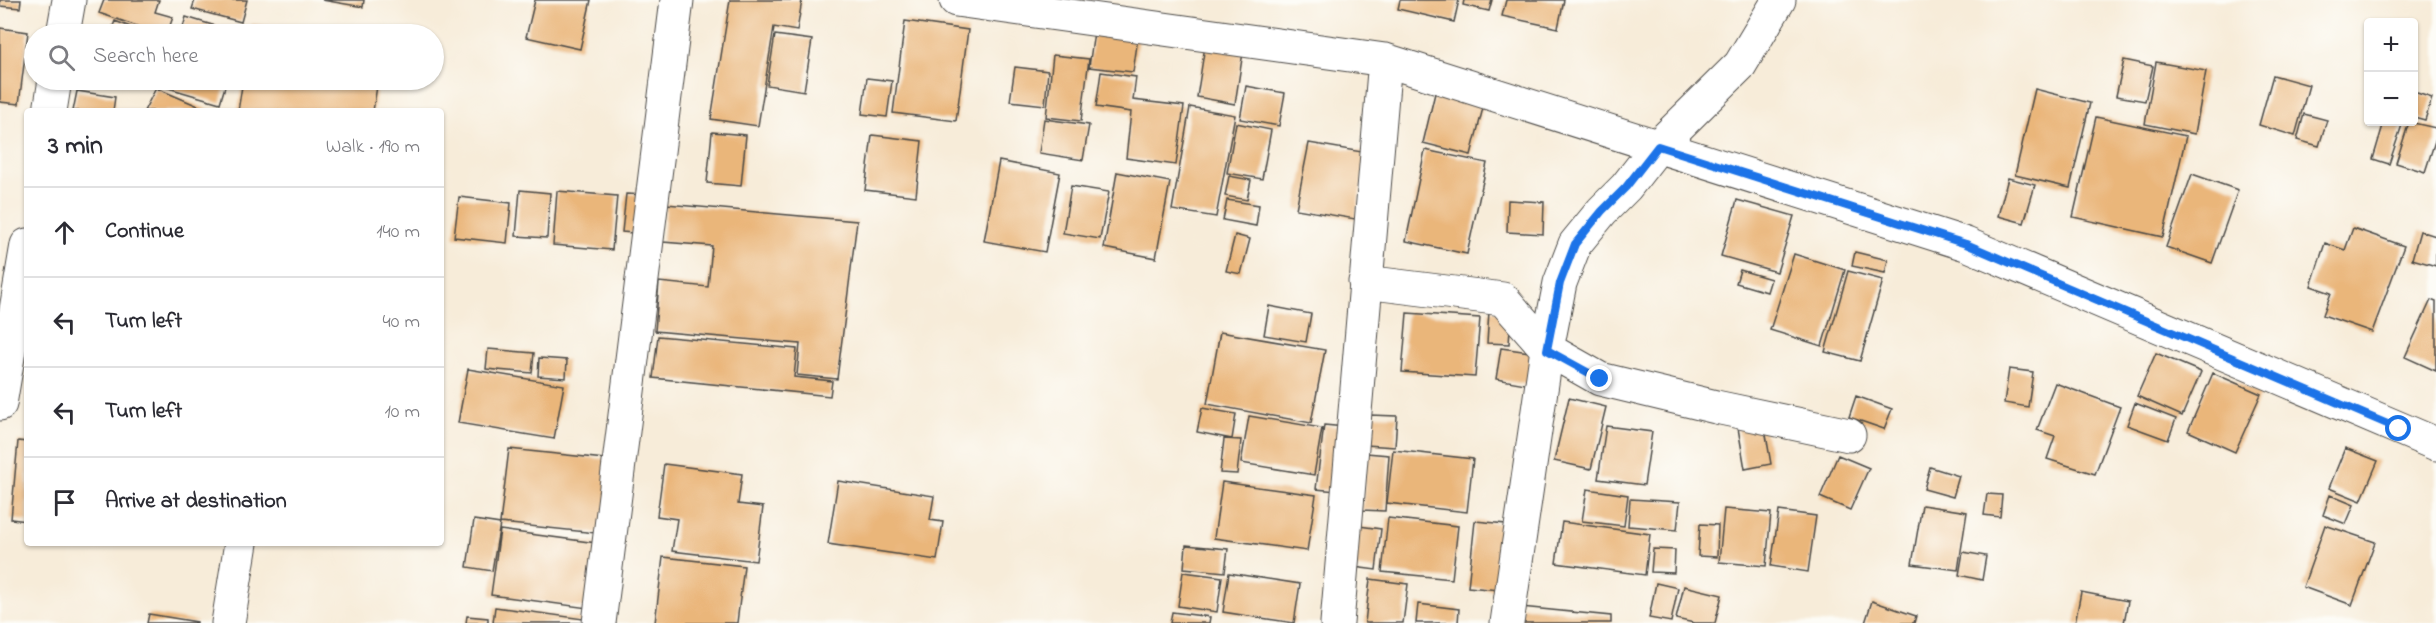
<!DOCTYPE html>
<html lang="en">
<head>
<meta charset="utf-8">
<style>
	body { margin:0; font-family:"Indie Flower",sans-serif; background:#f7f7f7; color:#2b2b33 }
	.controls { position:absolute; right:18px; top:18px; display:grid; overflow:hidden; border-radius:6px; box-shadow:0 2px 4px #0004 }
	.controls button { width:54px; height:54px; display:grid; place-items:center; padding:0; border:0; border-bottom:2px solid #e1e1e2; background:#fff; color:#2b2b33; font:30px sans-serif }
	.stop { position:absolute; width:18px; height:18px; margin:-14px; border:4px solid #1a73e8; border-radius:50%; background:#fff }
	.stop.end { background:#1a73e8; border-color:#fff; box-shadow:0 2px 6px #0008 }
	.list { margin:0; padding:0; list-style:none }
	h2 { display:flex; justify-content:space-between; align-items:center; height:78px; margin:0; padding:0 24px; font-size:26px }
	h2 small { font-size:20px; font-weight:400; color:#7c7c81 }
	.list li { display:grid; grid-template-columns:39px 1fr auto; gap:18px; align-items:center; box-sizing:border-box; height:90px; padding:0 24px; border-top:2px solid #e1e1e2 }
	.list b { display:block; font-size:22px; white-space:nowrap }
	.list em { font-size:20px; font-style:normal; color:#7c7c81 }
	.icon { flex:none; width:33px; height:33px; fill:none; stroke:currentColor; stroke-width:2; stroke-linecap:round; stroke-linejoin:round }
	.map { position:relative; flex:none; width:2436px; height:623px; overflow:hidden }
	.search { position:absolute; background:#fff; box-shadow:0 2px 4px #0004; left:24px; top:24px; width:420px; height:66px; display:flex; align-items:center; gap:15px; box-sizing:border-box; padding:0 21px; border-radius:33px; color:#7c7c81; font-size:22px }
	.panel { position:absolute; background:#fff; box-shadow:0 2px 4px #0004; left:24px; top:108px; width:420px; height:438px; border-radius:6px }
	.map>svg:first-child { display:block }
</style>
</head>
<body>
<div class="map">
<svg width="2436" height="623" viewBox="0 0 2436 623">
	<rect width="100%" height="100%" fill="#fdfcf7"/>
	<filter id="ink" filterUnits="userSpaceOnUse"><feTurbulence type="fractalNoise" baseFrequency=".0167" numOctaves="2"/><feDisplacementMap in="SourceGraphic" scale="12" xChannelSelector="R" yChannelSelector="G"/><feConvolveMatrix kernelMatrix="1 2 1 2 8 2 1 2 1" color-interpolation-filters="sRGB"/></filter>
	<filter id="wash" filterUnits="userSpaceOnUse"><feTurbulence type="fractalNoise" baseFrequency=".008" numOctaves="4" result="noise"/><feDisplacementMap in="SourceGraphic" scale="24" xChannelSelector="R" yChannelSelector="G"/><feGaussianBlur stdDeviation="1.35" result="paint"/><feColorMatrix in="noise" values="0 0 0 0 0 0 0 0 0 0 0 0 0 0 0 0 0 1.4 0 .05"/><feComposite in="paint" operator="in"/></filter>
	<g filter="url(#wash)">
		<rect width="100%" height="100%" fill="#f7ecd9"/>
		<g id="blocks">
			<path fill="#eab67a" d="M0 0H21L20 8 0 6Z
				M104 0H159L155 12 173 17 167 34H141L143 28 99 13Z
				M195 0H247L241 22 192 9Z
				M322 0H364L363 7Z
				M535 0H591L580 49 526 37Z
				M730 0H802L797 31 774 27 758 126 711 119Z
				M1400 0H1459L1454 22 1398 9Z
				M1464 0H1492L1489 11 1463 5Z
				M1506 0H1564L1558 28 1502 16Z
				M186 17 242 34H181Z
				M115 21 138 30 136 34H110Z
				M905 21 968 30 956 121 893 113Z
				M252 24 316 33V34H250Z
				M1095 25 1139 31 1133 72 1089 67Z
				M0 28 28 32 19 104 0 102Z
				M775 35 812 40 804 91 767 85Z
				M1205 46 1243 52 1235 104 1197 97Z
				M1053 55 1089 59 1081 121 1046 117Z
				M2124 60 2153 66 2145 101 2116 96Z
				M2156 62 2206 71 2195 134 2145 124Z
				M1015 67 1048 71 1045 105 1010 101Z
				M1101 72 1136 77 1133 100 1184 106 1176 165 1126 158 1131 112 1096 107Z
				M2273 75 2309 85 2295 136 2259 125Z
				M867 78 892 81 887 117 862 114Z
				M167 80H227L220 103 165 87Z
				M243 80H378L373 111H238Z
				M1246 86 1285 93 1279 126 1240 119Z
				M156 88 210 111H144Z
				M1436 89 1485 100 1471 155 1423 143Z
				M2035 89 2090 103 2070 188 2015 175Z
				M77 91 115 97 113 111H73Z
				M2414 92 2432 98 2425 120 2414 117Z
				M1190 107 1235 115 1216 217 1172 210Z
				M2304 114 2327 120 2319 146 2297 140Z
				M2096 117 2186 136 2163 237 2073 217Z
				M1044 119 1089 125 1083 160 1039 153Z
				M2384 122H2403L2389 164 2373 159Z
				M2409 122 2436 128V138L2425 172 2396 163Z
				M1236 123 1271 130 1262 179 1227 173Z
				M712 132 746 135 741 186 707 183Z
				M872 135 922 141 916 196 865 190Z
				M1309 143 1368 153 1355 219 1296 209Z
				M1425 150 1487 163 1467 254 1406 241Z
				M999 161 1060 173 1045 252 984 241Z
				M1117 172 1170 182 1156 258 1104 248Z
				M2192 174 2238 190 2212 263 2166 247Z
				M1229 176 1251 180 1247 200 1225 196Z
				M2008 178 2035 185 2024 223 1998 216Z
				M1071 186 1109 192 1100 239 1063 233Z
				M520 190 550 193 547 238 516 236Z
				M557 191 617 196 612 250 553 245Z
				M626 194 647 195 644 234 622 232Z
				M459 197 511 203 507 243 454 237Z
				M1227 200 1259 205 1256 226 1223 220Z
				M1508 200 1544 202 1543 234 1507 232Z
				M1737 200 1794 216 1777 272 1721 256Z
				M666 204 857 221 837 379 797 375 800 344 655 331 659 282 708 287 712 246 663 242Z
				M2353 228 2404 246 2372 332 2323 315 2331 293 2311 286 2325 243 2345 250Z
				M2420 231 2436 236V266L2412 259Z
				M1235 235 1250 239 1241 274 1226 271Z
				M1855 252 1888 260 1885 273 1852 266Z
				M1794 254 1845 270 1822 346 1770 330Z
				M1740 270 1771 279 1767 292 1736 283Z
				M1848 271 1883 280 1860 361 1825 352Z
				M2431 300 2436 302V371L2405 357Z
				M1269 306 1311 314 1306 342 1264 335Z
				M1489 311 1511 312 1509 344 1487 343Z
				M1407 313 1480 318 1475 377 1402 372Z
				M1220 332 1325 350 1311 423 1207 404Z
				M658 336 797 349 794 377 832 381 830 396 653 378Z
				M1501 348 1536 353 1531 385 1496 379Z
				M488 349 534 353 532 373 486 369Z
				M2156 353 2201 372 2182 416 2137 396Z
				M539 358 567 360 566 378 538 376Z
				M468 369 564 385 554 439 458 423Z
				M2009 369 2033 372 2028 407 2004 403Z
				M2213 373 2261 394 2235 452 2188 431Z
				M2055 383 2120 407 2095 474 2047 459 2055 436 2037 430Z
				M1856 396 1892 409 1884 429 1849 417Z
				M1569 398 1606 407 1591 469 1554 461Z
				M2135 403 2176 419 2168 440 2127 425Z
				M1202 408 1236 414 1232 439 1197 432Z
				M1369 415 1397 416 1395 447 1366 445Z
				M1249 416 1322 428 1314 475 1241 463Z
				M1764 423 1771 464 1745 469 1738 428Z
				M1324 425 1345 427 1337 491 1316 489Z
				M1606 426 1652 432 1644 485 1598 479Z
				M1224 439 1241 440 1237 474 1220 473Z
				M18 441 27 442V521L11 519Z
				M2345 448 2378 461 2361 501 2329 488Z
				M509 449 614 460 605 534 500 523Z
				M1393 450 1473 459 1467 512 1387 503Z
				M1366 453 1389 455 1385 511 1362 510Z
				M1838 455 1869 468 1850 510 1820 497Z
				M664 464 742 474 738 504 763 507 756 561 672 551 677 519 657 516Z
				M1930 467 1959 476 1953 497 1924 489Z
				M838 481 934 496 930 520 943 522 937 560 828 544Z
				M1222 482 1316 495 1307 551 1214 538Z
				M1587 489 1628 495 1624 526 1582 521Z
				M1987 494 2002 495 2000 517 1984 515Z
				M2330 495 2354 505 2346 524 2323 515Z
				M1630 499 1680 502 1677 530 1628 526Z
				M1922 505 1967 512 1958 570 1912 564Z
				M1724 509 1771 513 1766 566 1719 562Z
				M1779 511 1816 516 1808 572 1771 566Z
				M1388 518 1458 526 1452 579 1382 572Z
				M474 520 500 524 492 571 467 567Z
				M1475 521 1506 524 1499 590 1468 587Z
				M1562 522 1650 534 1645 575 1556 563Z
				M1700 524 1718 525 1717 557 1698 556Z
				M2325 525 2375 542 2352 605 2303 587Z
				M1359 526 1381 529 1376 570 1354 567Z
				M500 530 604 544 595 609 491 595Z
				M1186 545 1228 549 1225 572 1184 568Z
				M1653 549 1675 550 1674 573 1651 572Z
				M1963 552 1986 556 1982 580 1959 575Z
				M663 557 744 566 737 623H655Z
				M1183 572 1222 577 1217 612 1178 606Z
				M1229 573 1300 584 1294 623 1223 612Z
				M1370 579 1408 584 1403 623H1365Z
				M1656 583 1678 588 1671 622 1649 618Z
				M1684 586 1722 595 1715 623H1694L1676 619Z
				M2081 592 2128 601 2124 623H2075Z
				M1872 601 1916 616 1914 623H1865Z
				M1418 604 1459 609 1458 623H1416Z
				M495 607 591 620 590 623H493Z
				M1521 607 1611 616V623H1519Z
				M1172 612 1210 617 1209 623H1170Z
				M149 614 197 622V623H147Z
				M467 616 488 618V623H466Z"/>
		</g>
	</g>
	<g filter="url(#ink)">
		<use href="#blocks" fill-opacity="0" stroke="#4a4845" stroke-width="1.5"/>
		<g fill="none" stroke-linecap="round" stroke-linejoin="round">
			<defs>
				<path id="street" d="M956 0 1385 60 1966 244 2436 444
					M63 34 69 0
					M50 111 55 80
					M1365 282 1503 299 1547 349 1600 379 1716 407 1849 435
					M0 404 27 245
					M228 623 241 543
					M599 623 677 0
					M1337 623 1385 60
					M1507 623 1547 349 1560 283 1575 244 1602 211 1626 187 1658 146 1740 65 1779 0"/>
			</defs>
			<use href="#street" stroke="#4a4845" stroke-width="35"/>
			<use href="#street" stroke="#fff" stroke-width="33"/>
		</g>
	</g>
	<g fill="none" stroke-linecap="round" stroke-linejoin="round" filter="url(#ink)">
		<path stroke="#1a73e8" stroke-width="8" d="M1600 379 1547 350 1560 283 1575 244 1602 211 1626 187 1658 146 1966 244 2399 429"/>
	</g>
</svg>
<div class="controls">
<button>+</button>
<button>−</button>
</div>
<div class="stop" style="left:2399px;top:429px"></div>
<div class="stop end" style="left:1600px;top:379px"></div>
<div class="search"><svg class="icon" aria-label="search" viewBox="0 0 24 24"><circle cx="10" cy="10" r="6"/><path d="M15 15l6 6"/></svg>Search here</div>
<section class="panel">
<h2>3 min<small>Walk · 190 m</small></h2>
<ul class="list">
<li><svg class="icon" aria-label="ahead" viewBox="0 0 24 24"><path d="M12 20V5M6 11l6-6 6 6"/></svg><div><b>Continue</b></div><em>140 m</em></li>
<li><svg class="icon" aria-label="left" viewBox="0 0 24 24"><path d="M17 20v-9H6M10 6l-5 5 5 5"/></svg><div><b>Turn left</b></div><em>40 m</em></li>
<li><svg class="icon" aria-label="left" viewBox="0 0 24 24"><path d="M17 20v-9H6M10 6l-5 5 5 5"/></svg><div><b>Turn left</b></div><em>10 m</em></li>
<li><svg class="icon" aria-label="arrive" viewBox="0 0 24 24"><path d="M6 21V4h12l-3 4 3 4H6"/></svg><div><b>Arrive at destination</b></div></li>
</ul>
</section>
</div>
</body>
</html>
